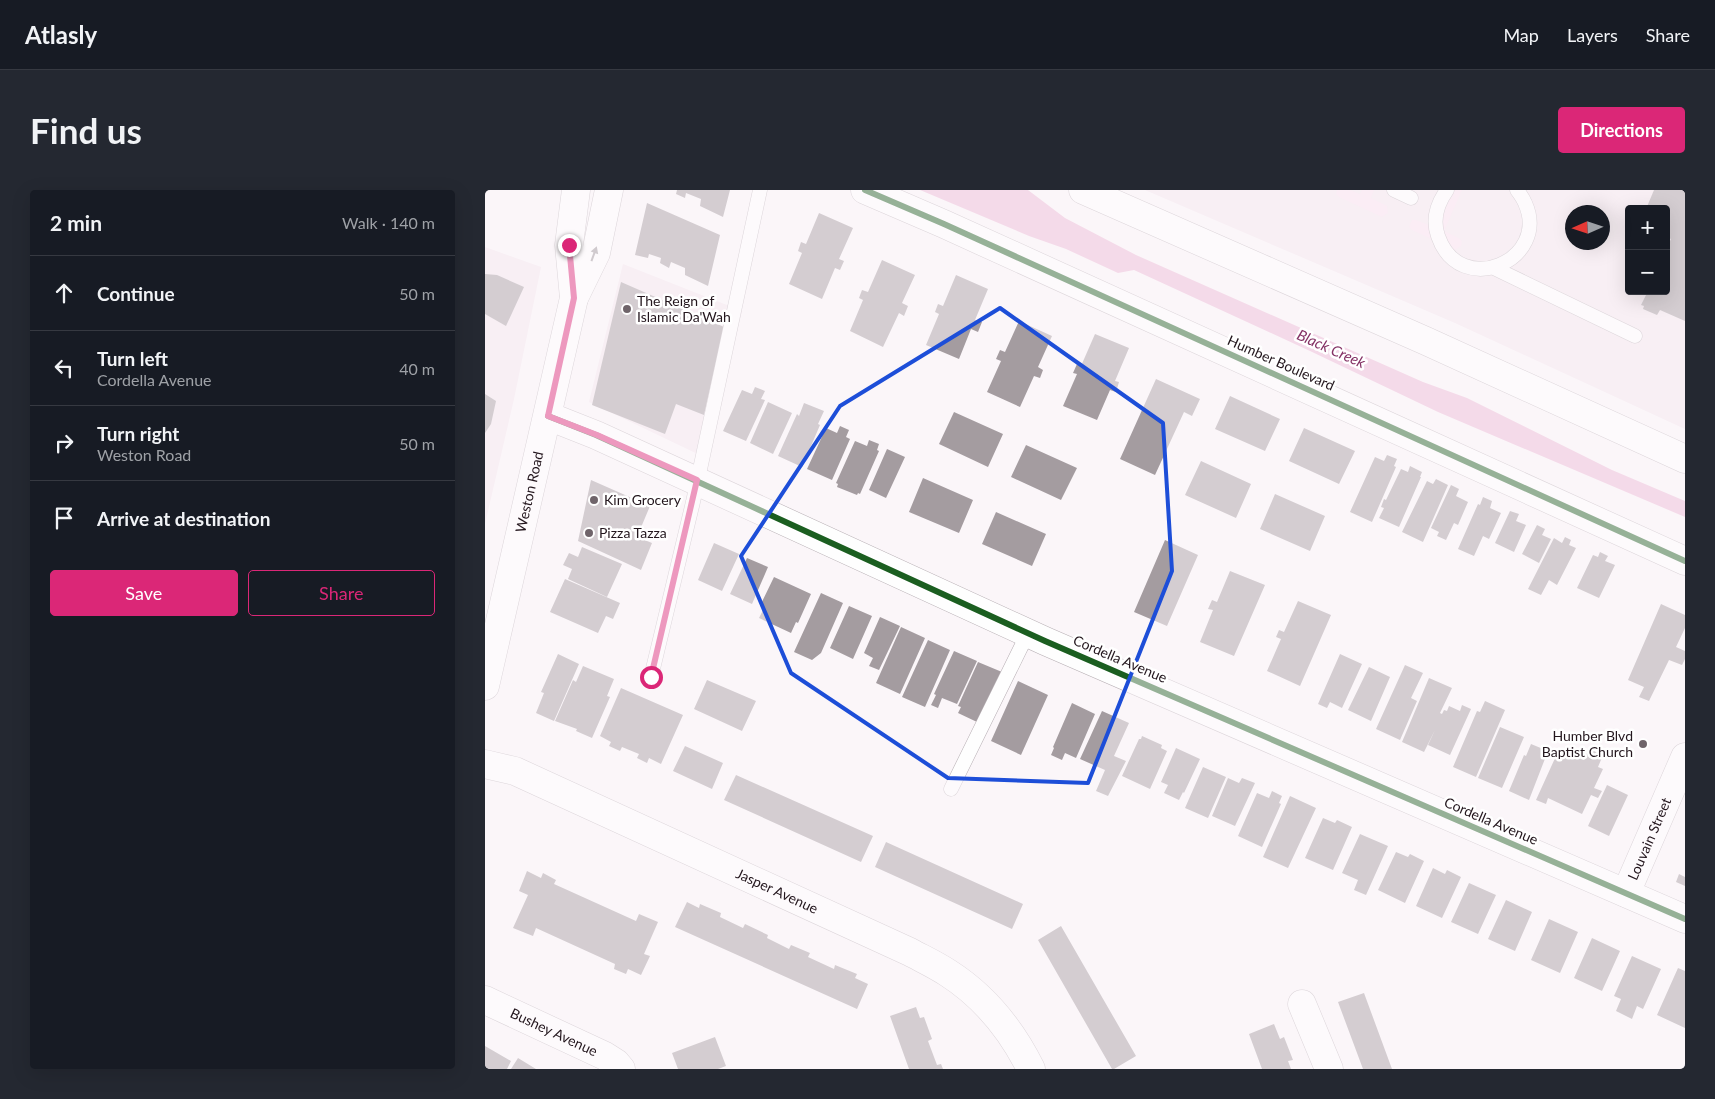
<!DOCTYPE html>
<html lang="en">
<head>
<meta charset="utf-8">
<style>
	body { margin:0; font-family:Lato,sans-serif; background:#242831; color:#f1f3f6 }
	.controls { position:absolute; right:15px; top:15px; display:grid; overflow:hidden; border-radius:5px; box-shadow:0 5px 20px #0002 }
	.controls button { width:45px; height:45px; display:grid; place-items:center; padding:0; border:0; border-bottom:1px solid #363941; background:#171b24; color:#f1f3f6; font:25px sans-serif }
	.compass { position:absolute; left:1080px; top:15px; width:45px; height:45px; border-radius:50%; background:#171b24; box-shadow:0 5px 20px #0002; rotate:267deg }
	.stop { position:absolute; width:15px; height:15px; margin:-11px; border:4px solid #db2777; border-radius:50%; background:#fff }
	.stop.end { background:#db2777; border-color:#fff; box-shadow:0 1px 5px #0008 }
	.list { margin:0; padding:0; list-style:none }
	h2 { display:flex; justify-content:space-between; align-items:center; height:65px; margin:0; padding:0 20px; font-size:21px }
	h2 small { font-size:16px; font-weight:400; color:#9ea1a6 }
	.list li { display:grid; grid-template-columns:32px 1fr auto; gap:15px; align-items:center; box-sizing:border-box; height:75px; padding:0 20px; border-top:1px solid #363941 }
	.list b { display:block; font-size:19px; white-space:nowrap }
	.list p { margin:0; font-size:16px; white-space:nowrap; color:#9ea1a6 }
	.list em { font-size:16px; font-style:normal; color:#9ea1a6 }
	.actions { display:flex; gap:10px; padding:15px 20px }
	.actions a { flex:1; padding:11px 0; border:1px solid #db2777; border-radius:5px; text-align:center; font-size:18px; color:#db2777 }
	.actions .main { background:#db2777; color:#fff }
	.icon { flex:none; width:28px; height:28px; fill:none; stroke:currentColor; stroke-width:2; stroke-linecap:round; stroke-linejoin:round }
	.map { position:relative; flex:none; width:1200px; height:879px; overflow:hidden; border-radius:5px }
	header { display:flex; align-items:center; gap:30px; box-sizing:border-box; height:70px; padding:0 25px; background:#171b24; border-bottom:1px solid #363941 }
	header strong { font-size:24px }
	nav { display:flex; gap:28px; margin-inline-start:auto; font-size:18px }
	.intro { display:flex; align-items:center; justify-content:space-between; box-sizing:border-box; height:120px; padding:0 30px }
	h1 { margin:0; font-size:35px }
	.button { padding:12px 22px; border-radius:5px; background:#db2777; color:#fff; font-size:18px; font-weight:700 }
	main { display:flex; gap:30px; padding:0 30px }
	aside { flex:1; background:#171b24; border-radius:5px; box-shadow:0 5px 20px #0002 }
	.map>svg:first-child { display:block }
</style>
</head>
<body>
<header>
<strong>Atlasly</strong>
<nav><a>Map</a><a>Layers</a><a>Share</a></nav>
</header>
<div class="intro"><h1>Find us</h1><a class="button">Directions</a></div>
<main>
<aside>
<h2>2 min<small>Walk · 140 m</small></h2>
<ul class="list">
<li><svg class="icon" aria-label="ahead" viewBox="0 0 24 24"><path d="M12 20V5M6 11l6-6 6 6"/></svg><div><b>Continue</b></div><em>50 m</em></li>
<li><svg class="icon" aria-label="left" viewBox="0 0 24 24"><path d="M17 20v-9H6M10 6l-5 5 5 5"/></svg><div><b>Turn left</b><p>Cordella Avenue</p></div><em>40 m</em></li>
<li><svg class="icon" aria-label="right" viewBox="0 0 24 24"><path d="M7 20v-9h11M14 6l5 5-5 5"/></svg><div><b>Turn right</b><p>Weston Road</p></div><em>50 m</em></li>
<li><svg class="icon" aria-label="arrive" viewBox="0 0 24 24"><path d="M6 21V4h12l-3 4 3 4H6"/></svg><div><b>Arrive at destination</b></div></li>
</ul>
<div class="actions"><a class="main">Save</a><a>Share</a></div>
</aside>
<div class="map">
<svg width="1200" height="879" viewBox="0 0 1200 879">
	<rect width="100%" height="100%" fill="#fbf6f9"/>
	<path fill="#f3e6ed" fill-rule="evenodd" d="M660 0H1200V239L970 133ZM1144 19H1181V101H1144ZM1088 22H1118V52H1088Z
		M0 57 56 77 29 209 0 334Z
		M138 74 257 121 221 268 104 212Z"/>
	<path fill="#fae2ef" d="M852 0H865L875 4 877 0H889L886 8 902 16 903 23 897 27 854 7 851 4Z
		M965 0H977L959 41 975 49 977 52 976 56 970 60 927 40 924 37 927 30H931L949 37Z"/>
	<path fill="#ecb9d5" d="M435 0H543L580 28 651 65 938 192 982 208 1127 280 1200 311V327L953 222 825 161 649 80 633 83 581 59 544 46Z"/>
	<path fill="#a49ca0" d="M192 0H245L238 27 215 16 216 9 201 3 200 8 191 4Z
		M1169 0H1200V131L1175 120 1172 125 1158 119 1159 116 1156 115 1163 101H1181V59L1186 49 1181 47V19H1161Z
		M162 13 235 45 223 96 200 85V78L186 72 184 78 175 73 176 68 164 64 163 68 150 65Z
		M334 23 368 38 354 69 359 71 355 80 350 78 337 109 304 94 317 63 313 61 316 52 321 54Z
		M397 70 430 85 417 113 423 116 419 126 414 123 398 157 365 141 378 110 374 108 377 100 383 102Z
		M0 84 12 85 39 97 21 136 0 124Z
		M471 85 503 99 490 130 497 132 493 142 486 139 474 169 441 155 454 124 450 122 453 114 458 116Z
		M136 92 239 137 219 225 191 214 180 244 107 215Z
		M534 131 567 146 553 177 558 180 555 188 549 186 535 217 502 202 516 171 511 169 515 160 520 162Z
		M610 144 644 158 630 191 634 192 631 202 625 200 612 230 578 216 592 184 588 183 592 174 596 176Z
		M671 189 715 209 707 226 699 222 670 285 635 269Z
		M270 197 280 201 276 209 280 210 261 251 238 241 257 200 267 204Z
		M0 204 11 211 6 234 0 243Z
		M745 206 795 229 780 261 730 239Z
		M283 212 307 223 288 264 265 253Z
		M319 213 339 221 333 234 335 235 317 277 293 266 312 224 314 226Z
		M469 222 518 244 503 277 454 254Z
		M355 236 364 240 361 247 365 249 347 290 322 279 341 238 352 243Z
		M819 238 870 261 854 294 804 271Z
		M384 250 394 254 392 260 394 261 375 304 373 303 372 305 352 297 353 294 351 293 370 251 382 256Z
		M541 255 592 278 576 310 526 287Z
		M402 259 420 267 401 308 384 300Z
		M902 265 912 269 909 276 911 277 887 332 865 322 890 267 899 271Z
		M716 271 766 294 751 328 700 305Z
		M925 276 937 282 935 287H936L914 337 894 328 899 318 896 317 899 309 901 310 916 279 923 282Z
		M438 288 488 310 474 343 424 322Z
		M951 289 963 295 938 352 917 342 942 291 948 294Z
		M106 290 165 316 152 347 167 353 156 380 93 351Z
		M966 295 974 299 971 306 983 312 973 335 969 333 961 350 952 346 954 342 946 338Z
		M790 304 840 326 825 361 775 339Z
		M998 307 1007 311 1005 318 1016 323 1004 349 998 346 989 366 973 359 993 314 995 315Z
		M1025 321 1034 324 1031 331 1041 335 1029 362 1010 353Z
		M511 322 561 344 547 376 497 354Z
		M1052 335 1060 339 1057 345 1066 349 1054 373 1037 364Z
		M1080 347 1086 350 1084 355 1091 358 1072 395 1064 390 1056 405 1043 399 1069 348 1077 353Z
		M680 350 713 365 682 436 649 422Z
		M229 353 254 364 237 401 213 390Z
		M97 357 137 374 122 407 83 389 87 379 78 375 84 363 93 367Z
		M1115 362 1123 366 1120 371 1130 375 1114 408 1092 398 1108 365 1113 367Z
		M262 368 283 377 267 414 245 404Z
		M745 381 780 395 749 466 715 452 728 420 723 419 727 410 732 412Z
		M289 387 326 404 313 433 311 432 306 443 274 428 279 418 275 416Z
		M80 389 135 413 128 429 121 426 113 443 65 422Z
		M336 403 358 413 336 463 327 470 309 462Z
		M813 411 846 425 815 496 782 481 796 449 791 447 794 440 799 442Z
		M1176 414 1200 425V438L1191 457 1200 461V469L1197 475 1184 470 1164 511 1154 507 1159 497 1143 490Z
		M364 416 387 426 368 469 345 458Z
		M395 427 415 436 394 480 384 476 388 468 379 463Z
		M416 437 440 448 415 504 391 493Z
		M443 450 465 460 440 517 417 507Z
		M469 461 492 471 472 514 457 508 453 518 446 515 451 505 449 504Z
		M73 464 94 474 69 531 51 523 59 503 56 502Z
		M855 464 877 474 857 518 845 512 842 518 833 514Z
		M493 472 517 482 492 532 473 523 476 517 473 516Z
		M920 475 938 483 926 508 932 511 915 550 891 539Z
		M98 476 129 489 122 506 125 507 107 548 91 541 92 539 70 531 88 490 91 492Z
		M884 477 905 487 886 531 863 520Z
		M944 488 967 498 955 523 957 524 959 520 962 521 964 516 975 521 977 515 986 519 965 565 943 555 950 540 939 562 917 552Z
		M222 490 271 511 257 541 209 519Z
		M533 491 563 505 536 565 506 551Z
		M136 498 198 525 176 574 164 568 162 573 152 568 154 564 137 557 135 561 124 556 126 552 115 546Z
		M1000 511 1020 520 991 587 968 577 992 521 995 522Z
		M587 513 610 524 591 568 580 563 577 570 566 565 569 558 568 557Z
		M617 521 644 533 629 566 641 571 623 606 611 601 620 580 595 569Z
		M1015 537 1039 547 1017 598 993 588Z
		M657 546 677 555 676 558 682 561 665 599 637 586 654 549H656Z
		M1046 554 1063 561 1044 610 1024 601 1039 565 1041 566Z
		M200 556 238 573 227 599 188 581Z
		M691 558 715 569 699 603 698 602 694 610 679 603 683 595 676 592Z
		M1104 559 1118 565 1113 577 1118 579 1109 598 1117 601 1113 608 1106 605 1097 624 1063 608 1061 614 1051 610 1071 566 1078 569 1081 562 1099 570Z
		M718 577 741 587 723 628 700 618Z
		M251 585 388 646 376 672 239 610Z
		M743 588 754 593 757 588 770 593 750 636 727 626Z
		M1122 595 1143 605 1124 646 1103 636Z
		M787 601 797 606 794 613 796 614 777 657 753 646 772 603 784 608Z
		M805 606 831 618 803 678 778 667Z
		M838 628 850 633 852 630 867 637 848 680 820 668Z
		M875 644 903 656 881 705 869 700 873 690 857 683Z
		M401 652 538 714 527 739 390 677Z
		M911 662 923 667 925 664 939 671 920 713 893 700Z
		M948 678 960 684 962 680 976 687 957 728 931 716Z
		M42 681 56 688 58 683 71 690 69 694 151 731 154 724 173 732 159 764 165 766 156 785 143 779 141 784 129 779 130 774 51 738 48 746 28 738 43 705 34 701Z
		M1194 684 1200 687V696L1191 692Z
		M984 693 1011 705 993 744 966 732Z
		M1021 710 1047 722 1030 761 1003 749Z
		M202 712 214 718 215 714 236 723 235 727 258 738 260 734 283 745 282 748 304 759 306 755 325 763 323 767 349 779 350 775 372 784 370 788 383 794 372 819 190 737Z
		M1064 729 1093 742 1075 783 1046 770Z
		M576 736 651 866 629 879H627L553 750Z
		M1107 748 1135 761 1117 801 1089 788Z
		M1147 766 1176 779 1158 819 1152 816 1147 829 1131 821 1136 809 1129 806Z
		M1193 778 1200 781V838L1172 825Z
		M879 803 907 879H878L853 812Z
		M431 817 435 828 439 827 447 849 443 851 452 875 456 874 458 879H424L405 826Z
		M789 834 795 849 799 847 808 870 803 871 806 879H777L764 844Z
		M230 847 241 876 233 879H193L187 863Z
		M0 856 26 871 22 879H0Z
		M33 868 51 879H26Z"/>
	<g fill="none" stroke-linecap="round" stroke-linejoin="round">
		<defs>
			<path id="lane" d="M909 0 926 8
				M962 0C952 14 947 29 953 46 975 110 1066 70 1040 13 1038 8 1035 4 1032 0
				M1009 78 1150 146
				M166 487 208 312 275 0
				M466 599 543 443"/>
			<g id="street">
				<path d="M598 0 941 151 1200 269"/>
				<path d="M63 226 111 245 560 451 1200 729"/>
				<path id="s1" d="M0 574 30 581 425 762C438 769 451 775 463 783 499 806 527 841 546 879"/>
				<path id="s2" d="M1141 703 1200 567"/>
				<path id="s3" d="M0 810 120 866 131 873 136 879"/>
				<path d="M817 814 844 879"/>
			</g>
			<g id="secondary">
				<path d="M380 0 459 34 1200 371"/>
				<path d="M89 108 84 55 91 0"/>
				<path id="s4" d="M0 496 89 108 111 63 124 0"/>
			</g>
		</defs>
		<use href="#lane" stroke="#b7afb4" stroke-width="15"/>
		<use href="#street" stroke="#b7afb4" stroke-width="29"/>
		<use href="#secondary" stroke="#b7afb4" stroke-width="29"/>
		<use href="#lane" stroke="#fefefe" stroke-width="14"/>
		<use href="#street" stroke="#fefefe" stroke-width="28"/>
		<use href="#secondary" stroke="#fefefe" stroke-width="28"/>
		<defs>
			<path id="cycleway" d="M380 0 459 34 1200 371
				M63 226 111 245 560 451 1200 729"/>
		</defs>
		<use href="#cycleway" stroke="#fff" stroke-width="9"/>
		<use href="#cycleway" stroke="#1b5e20" stroke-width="6"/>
	</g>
	<defs><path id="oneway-solid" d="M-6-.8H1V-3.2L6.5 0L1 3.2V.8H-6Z" transform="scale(1.25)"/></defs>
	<use fill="#9b9699" href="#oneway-solid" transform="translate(109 64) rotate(-70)"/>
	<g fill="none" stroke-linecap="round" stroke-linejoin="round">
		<path stroke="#db2777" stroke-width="6" d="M84 55 89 108 63 226 112 245 212 290 166 487"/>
	</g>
	<path d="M0 0H1200V879H0ZM515 118 678 233 687 381 603 593 463 588 306 483 256 366 355 216Z" fill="#fbf6f9" fill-opacity=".55" fill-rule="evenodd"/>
	<path fill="none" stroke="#1d4ed8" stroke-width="4" stroke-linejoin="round" d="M515 118 678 233 687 381 603 593 463 588 306 483 256 366 355 216Z"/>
	<g fill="#6f646a" stroke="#fff" stroke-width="2">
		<circle cx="142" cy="119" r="5"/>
		<circle cx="109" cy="310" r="5"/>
		<circle cx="104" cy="343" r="5"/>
		<circle cx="1158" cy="554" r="5"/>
	</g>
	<g text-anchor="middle" stroke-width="5" stroke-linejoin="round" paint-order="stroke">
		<g font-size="14" fill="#23161d" stroke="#fff" text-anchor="start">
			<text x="152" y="116">The Reign of<tspan x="152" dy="16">Islamic Da'Wah</tspan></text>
			<text x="119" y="315">Kim Grocery</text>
			<text x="114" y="348">Pizza Tazza</text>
			<text x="1148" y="551" text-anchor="end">Humber Blvd<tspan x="1148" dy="16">Baptist Church</tspan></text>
		</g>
		<g font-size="14" fill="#23161d" stroke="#fff">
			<text transform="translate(796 173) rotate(24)" y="5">Humber Boulevard</text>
			<text dy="5" stroke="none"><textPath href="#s4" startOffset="199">Weston Road</textPath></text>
			<text transform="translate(635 469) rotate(23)" y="5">Cordella Avenue</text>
			<text transform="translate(1006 631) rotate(23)" y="5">Cordella Avenue</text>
			<text dy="5" stroke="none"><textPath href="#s2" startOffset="59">Louvain Street</textPath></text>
			<text dy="5" stroke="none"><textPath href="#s1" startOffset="319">Jasper Avenue</textPath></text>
			<text dy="5" stroke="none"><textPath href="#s3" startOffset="76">Bushey Avenue</textPath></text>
		</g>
		<g font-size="15" font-style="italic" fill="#843265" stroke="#fff">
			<text transform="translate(846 159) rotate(24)" y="5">Black Creek</text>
		</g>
	</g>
</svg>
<div class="controls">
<button>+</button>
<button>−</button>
</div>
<svg class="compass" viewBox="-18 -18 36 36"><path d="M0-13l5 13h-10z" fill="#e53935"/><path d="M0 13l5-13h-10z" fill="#9ea1a6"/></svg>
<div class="stop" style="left:166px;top:487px"></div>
<div class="stop end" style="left:84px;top:55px"></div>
</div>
</main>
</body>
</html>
